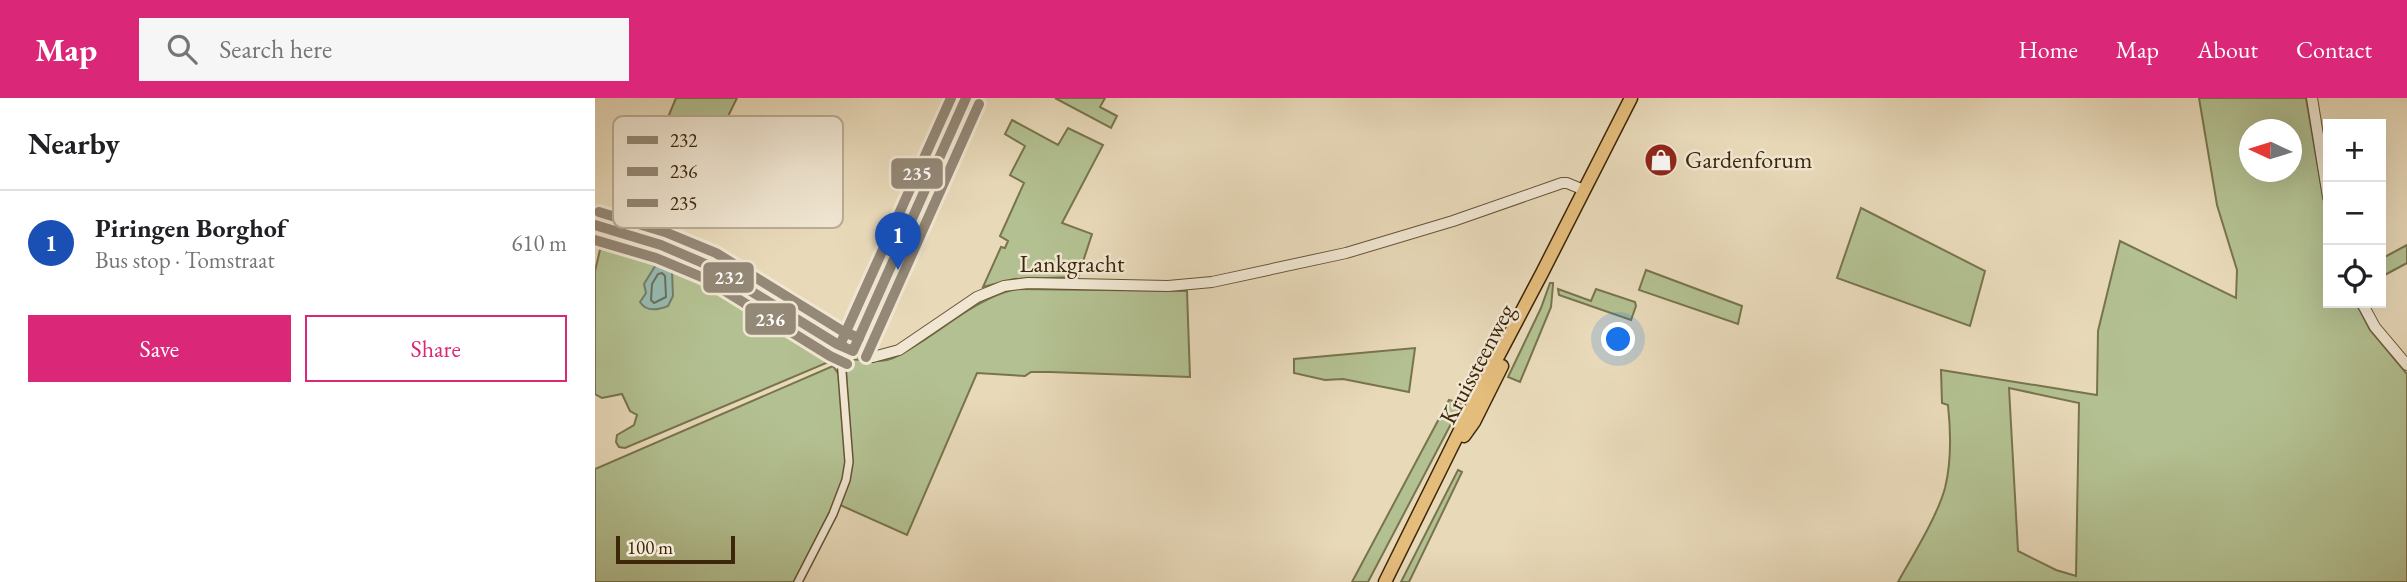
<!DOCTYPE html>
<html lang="en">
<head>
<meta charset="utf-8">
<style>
	body { margin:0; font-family:"EB Garamond",serif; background:#f6f6f6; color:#202124 }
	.controls { position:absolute; right:21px; top:21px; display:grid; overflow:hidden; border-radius:0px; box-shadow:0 7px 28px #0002 }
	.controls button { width:63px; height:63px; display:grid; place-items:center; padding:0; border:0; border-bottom:2px solid #e0e0e0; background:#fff; color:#202124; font:35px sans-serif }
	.compass { position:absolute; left:1644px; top:21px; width:63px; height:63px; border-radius:50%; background:#fff; box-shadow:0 7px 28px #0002; rotate:274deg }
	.scale { position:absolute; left:21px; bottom:18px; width:119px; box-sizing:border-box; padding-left:7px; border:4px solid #3c2708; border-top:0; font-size:19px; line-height:24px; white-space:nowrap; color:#3c2708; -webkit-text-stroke:5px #f0e6d2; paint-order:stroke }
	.you { position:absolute; left:1024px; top:242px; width:24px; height:24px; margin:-18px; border:5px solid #fff; border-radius:50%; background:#1a73e8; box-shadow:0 0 0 10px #1a73e833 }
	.badge { display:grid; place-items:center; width:46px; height:46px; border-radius:50%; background:#db2777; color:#fff; font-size:23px; font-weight:700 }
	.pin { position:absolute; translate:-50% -58px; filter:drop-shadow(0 2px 4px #0008) }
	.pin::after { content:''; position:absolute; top:37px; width:24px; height:21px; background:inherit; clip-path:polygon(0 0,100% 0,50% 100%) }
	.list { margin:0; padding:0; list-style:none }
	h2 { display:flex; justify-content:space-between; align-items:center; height:91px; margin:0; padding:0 28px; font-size:30px }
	h2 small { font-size:23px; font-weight:400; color:#757577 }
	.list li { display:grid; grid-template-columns:46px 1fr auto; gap:21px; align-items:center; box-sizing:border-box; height:105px; padding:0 28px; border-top:2px solid #e0e0e0 }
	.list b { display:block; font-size:26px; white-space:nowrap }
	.list p { margin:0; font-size:23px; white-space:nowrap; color:#757577 }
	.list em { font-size:23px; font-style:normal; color:#757577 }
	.actions { display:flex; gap:14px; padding:21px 28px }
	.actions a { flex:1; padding:16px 0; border:2px solid #db2777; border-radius:0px; text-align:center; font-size:24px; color:#db2777 }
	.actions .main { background:#db2777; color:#fff }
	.icon { flex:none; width:38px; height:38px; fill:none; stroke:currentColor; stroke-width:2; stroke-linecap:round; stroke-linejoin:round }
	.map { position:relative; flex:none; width:1812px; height:484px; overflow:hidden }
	header { display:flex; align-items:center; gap:42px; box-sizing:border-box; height:98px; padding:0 35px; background:#db2777; color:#fff }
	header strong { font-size:33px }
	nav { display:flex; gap:38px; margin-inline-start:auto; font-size:24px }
	.search { width:490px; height:63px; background:#f6f6f6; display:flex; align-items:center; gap:18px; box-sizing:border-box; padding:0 24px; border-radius:0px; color:#757577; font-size:26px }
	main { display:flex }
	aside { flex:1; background:#fff }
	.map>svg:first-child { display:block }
</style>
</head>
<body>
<header>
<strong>Map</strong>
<div class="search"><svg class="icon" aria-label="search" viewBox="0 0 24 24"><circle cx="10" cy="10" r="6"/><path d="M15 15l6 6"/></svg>Search here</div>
<nav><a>Home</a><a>Map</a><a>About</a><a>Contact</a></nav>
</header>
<main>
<aside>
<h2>Nearby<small></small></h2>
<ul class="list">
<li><span class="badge" style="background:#1a4fb4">1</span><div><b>Piringen Borghof</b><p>Bus stop · Tomstraat</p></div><em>610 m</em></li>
</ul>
<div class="actions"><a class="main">Save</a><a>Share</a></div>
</aside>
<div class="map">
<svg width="1812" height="484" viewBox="0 0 1812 484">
	<rect width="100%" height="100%" fill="#e8d9b9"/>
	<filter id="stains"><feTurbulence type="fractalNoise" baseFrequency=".00286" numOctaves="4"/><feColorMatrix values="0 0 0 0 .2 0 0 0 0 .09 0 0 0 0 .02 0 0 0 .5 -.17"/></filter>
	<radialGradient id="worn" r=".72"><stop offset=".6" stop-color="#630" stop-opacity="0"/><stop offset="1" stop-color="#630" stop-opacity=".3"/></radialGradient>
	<path fill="#b3c091" stroke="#78744c" stroke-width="2" fill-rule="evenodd" d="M81 0H142L104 77 55 62Z
		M460 0H510L505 9 522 18 516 30Z
		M1604 0H1711L1733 127V205H1761L1775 232 1812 276V484H1303C1318 457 1342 419 1350 390 1357 362 1356 335 1353 307L1347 305 1346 272 1502 297 1503 233 1525 143 1641 200 1642 172 1622 107ZM1654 32H1696V74H1654ZM1414 290 1484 305 1481 478 1461 472 1423 453Z
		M417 22 463 47 473 30 508 47 467 125 497 136 483 179 419 181 388 189 406 149 410 150 413 143 405 138 429 85 415 77 430 48 410 36Z
		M1266 110 1390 173 1375 228 1242 180Z
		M9 135 63 150 113 171 243 250V254L236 263 30 350 24 349 21 344 22 337 39 327 42 317 35 313 27 296 7 300 0 296V173Z
		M1812 147V165L1786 179V161Z
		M1051 172 1147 208 1143 226 1044 192Z
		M955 185H958V187L956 209 925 284 913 279 946 210Z
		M421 191 592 193 595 279 455 274H436L430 278 382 275 312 437 245 407 253 384 251 264C262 257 280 268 298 260 341 240 374 202 421 191Z
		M963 191 996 203 1001 191 1040 204 1041 208 1036 222 964 197Z
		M820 250 814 294 748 281 730 282 699 275V261Z
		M238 268 244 277 251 363 248 382 244 396 199 484H0V371Z
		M854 302 867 305 773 484H757Z
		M863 372 867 374 814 484H806Z"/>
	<path fill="#97baaf" stroke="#737f6c" stroke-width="2" d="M62 165 77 173 78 198 73 208C63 212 51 214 45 204L51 195 49 186Z"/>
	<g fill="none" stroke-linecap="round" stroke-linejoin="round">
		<path stroke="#6a705c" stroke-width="2" d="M67 175 70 178 71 199 59 205 56 202 57 186 63 176Z"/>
		<defs>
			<path id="minor" d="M203 484 238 416 251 382 254 364 246 261 258 253 371 0"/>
			<path id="tertiary" d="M1717 0 1733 99
				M0 127 66 147 115 168 242 246 278 259 304 252 382 199 409 188 433 185 573 188 617 184 751 155 858 123 967 85H972L989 92
				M1767 205 1780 229 1812 267"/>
			<path id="primary" d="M869 338 879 324 907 268
				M790 484 878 306 947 175 1036 0"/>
		</defs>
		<use href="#minor" stroke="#675434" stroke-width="10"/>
		<use href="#tertiary" stroke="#675434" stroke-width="12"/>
		<use href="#primary" stroke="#3c2708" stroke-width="15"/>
		<use href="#minor" stroke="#f0e6d2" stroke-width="7"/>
		<use href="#tertiary" stroke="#f0e6d2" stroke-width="10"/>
		<use href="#primary" stroke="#e4bc7c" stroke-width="12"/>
		<defs>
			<path id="bus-1" d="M0 127 66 147 115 168 242 246 258 253
				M258 253 371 0"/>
			<path id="bus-2" d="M0 142 61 160 109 180 235 258 252 266
				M271 259 384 6"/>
			<path id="bus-3" d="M4 114 70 134 121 155 249 234 264 240
				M245 247 356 0"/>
		</defs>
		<use href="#bus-1" stroke="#f0e6d2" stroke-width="16"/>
		<use href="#bus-2" stroke="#f0e6d2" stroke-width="16"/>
		<use href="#bus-3" stroke="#f0e6d2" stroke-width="16"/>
		<use href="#bus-1" stroke="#948877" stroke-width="10"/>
		<use href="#bus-2" stroke="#948877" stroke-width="10"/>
		<use href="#bus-3" stroke="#948877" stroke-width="10"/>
	</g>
	<defs>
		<symbol id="shop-disc" viewBox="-11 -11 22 22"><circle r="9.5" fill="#8f2418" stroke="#f0e6d2"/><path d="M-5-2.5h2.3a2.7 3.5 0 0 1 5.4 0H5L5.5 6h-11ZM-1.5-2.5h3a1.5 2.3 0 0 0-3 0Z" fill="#fff"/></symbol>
	</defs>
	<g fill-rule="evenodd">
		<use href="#shop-disc" x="1047" y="43" width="38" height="38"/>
	</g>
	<g text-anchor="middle" stroke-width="5" stroke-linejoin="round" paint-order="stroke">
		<g font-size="24" fill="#3c2708" stroke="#f0e6d2" text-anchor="start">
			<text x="1090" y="70">Gardenforum</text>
		</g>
		<g font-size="24" fill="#3c2708" stroke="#f0e6d2">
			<text x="477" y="174">Lankgracht</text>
			<text transform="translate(882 266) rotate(-62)" y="8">Kruissteenweg</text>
		</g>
	</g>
	<rect x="18" y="18" width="230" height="112" rx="10" fill="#f0e6d2" stroke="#baad95" stroke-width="2"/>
	<rect x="32" y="38" width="31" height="8" fill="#948877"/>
	<rect x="32" y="69" width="31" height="9" fill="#948877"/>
	<rect x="32" y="101" width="31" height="8" fill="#948877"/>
	<g font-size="19" fill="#3c2708">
		<text x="75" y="49">232</text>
		<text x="75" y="80">236</text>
		<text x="75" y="112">235</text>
	</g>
	<g stroke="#f0e6d2" stroke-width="2.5">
		<rect x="295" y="59" width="54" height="33" rx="7" fill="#948877"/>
		<rect x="107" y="163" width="53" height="33" rx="7" fill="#948877"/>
		<rect x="149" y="204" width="53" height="34" rx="7" fill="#948877"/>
	</g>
	<g font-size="19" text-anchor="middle" font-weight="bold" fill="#fff">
		<text x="322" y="82">235</text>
		<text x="134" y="186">232</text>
		<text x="175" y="228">236</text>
	</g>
	<rect width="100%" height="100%" filter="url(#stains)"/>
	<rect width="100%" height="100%" fill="url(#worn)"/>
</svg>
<div class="controls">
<button>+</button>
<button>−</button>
<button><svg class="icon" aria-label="locate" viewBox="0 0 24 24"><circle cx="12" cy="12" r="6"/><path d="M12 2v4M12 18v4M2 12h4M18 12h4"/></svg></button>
</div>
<svg class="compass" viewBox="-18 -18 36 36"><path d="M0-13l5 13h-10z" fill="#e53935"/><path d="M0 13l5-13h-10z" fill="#757577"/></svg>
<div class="scale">100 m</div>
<div class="you"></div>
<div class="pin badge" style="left:303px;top:172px;background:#1a4fb4">1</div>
</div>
</main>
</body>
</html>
